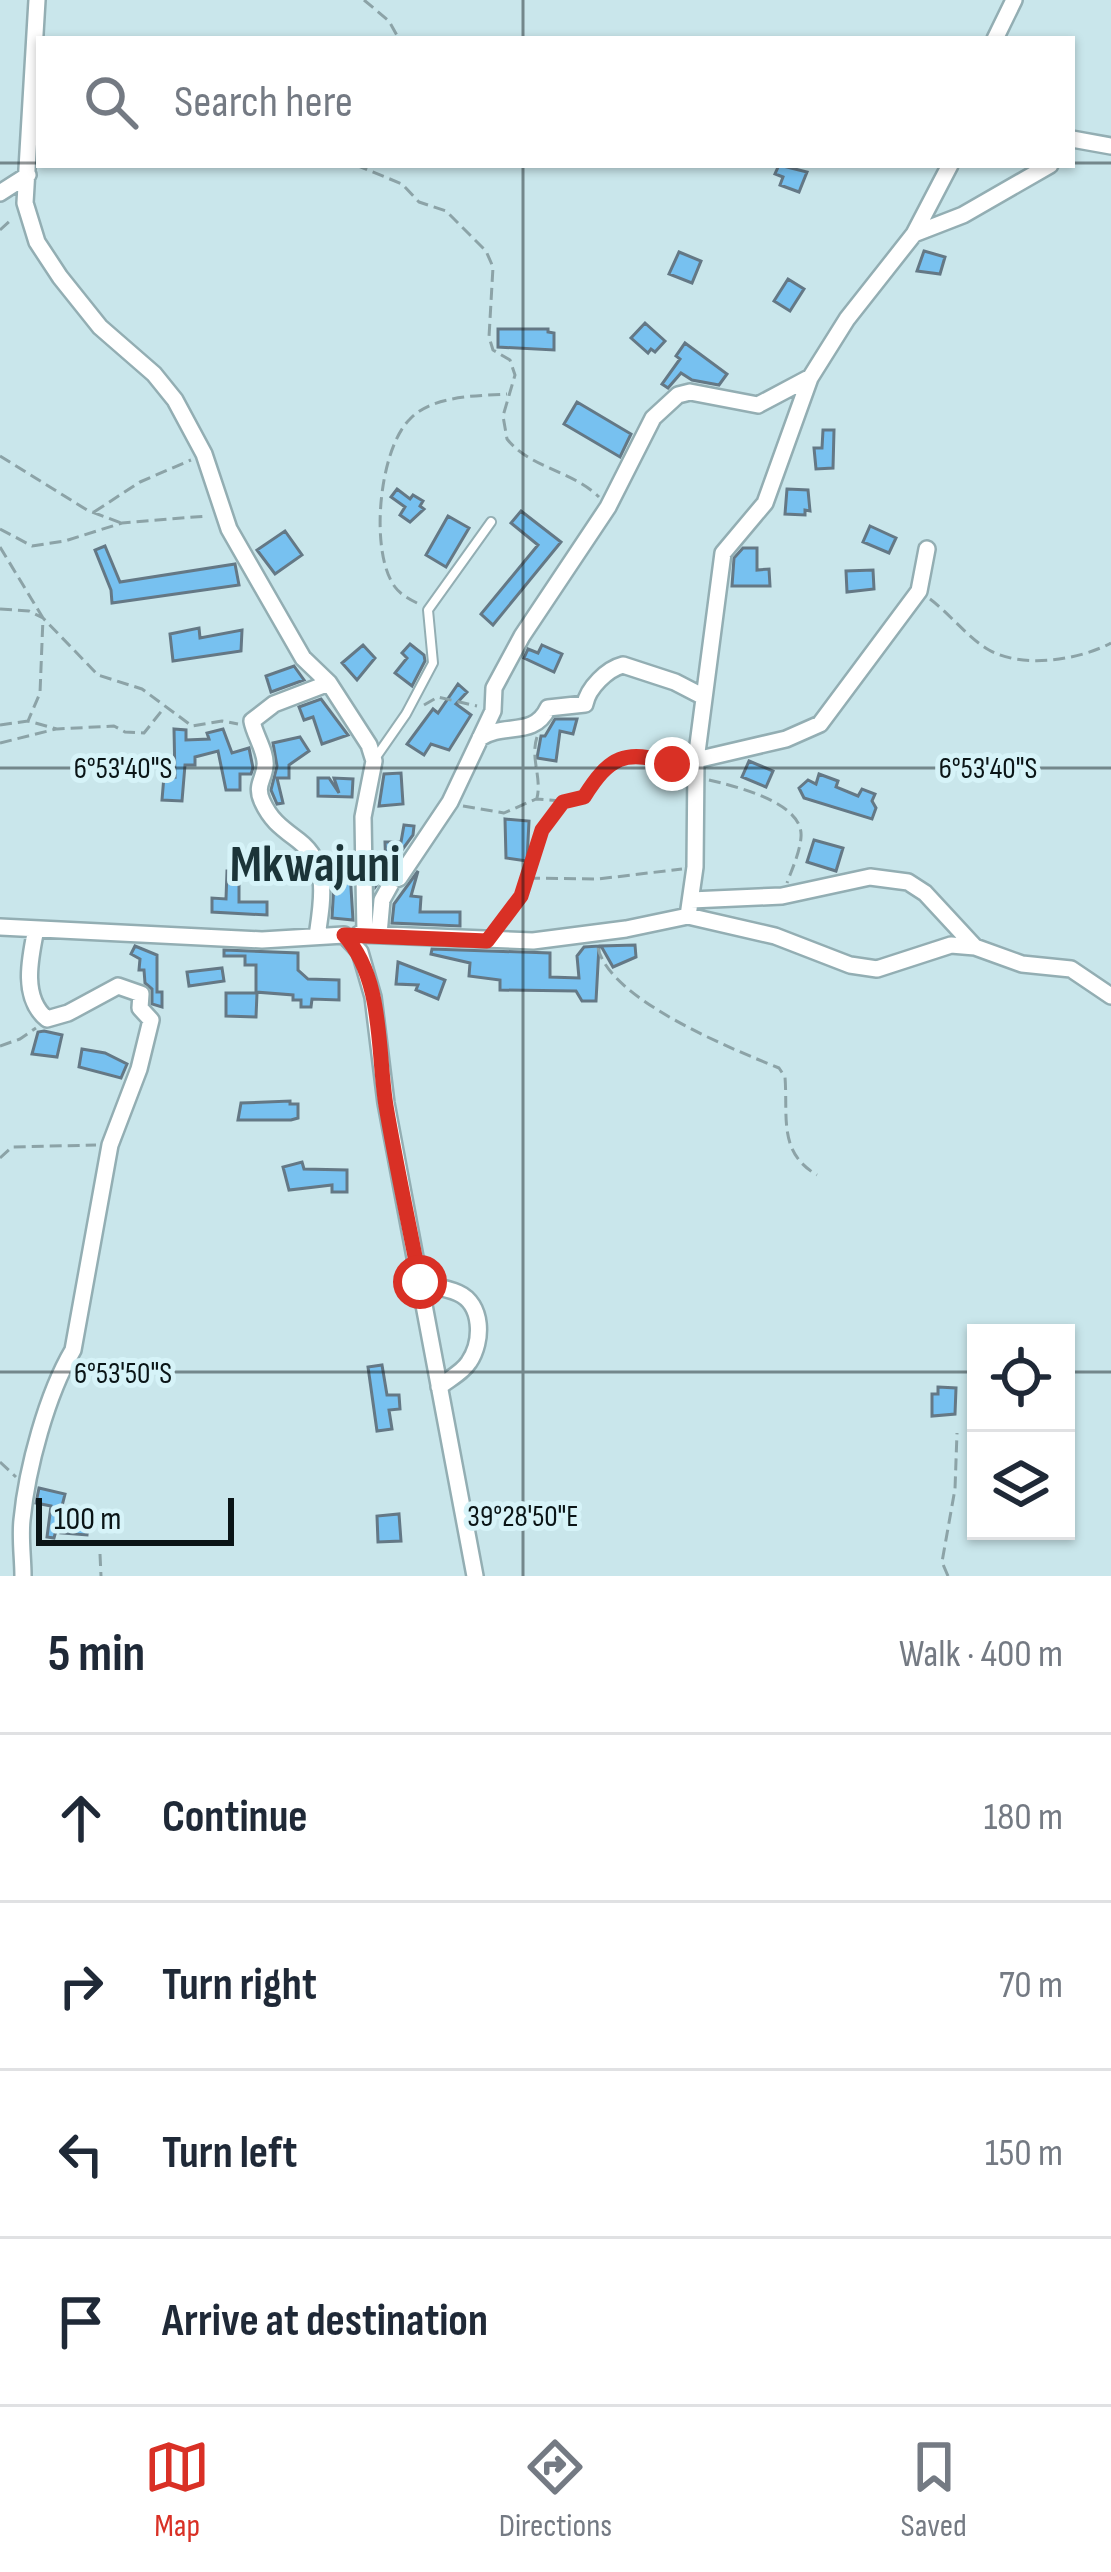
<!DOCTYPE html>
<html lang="en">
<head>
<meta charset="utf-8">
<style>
	body { margin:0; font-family:"Sofia Sans Condensed",sans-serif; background:#f2f2f3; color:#1f2937 }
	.controls { position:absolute; right:36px; bottom:36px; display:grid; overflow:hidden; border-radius:0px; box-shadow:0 3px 9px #0004 }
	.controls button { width:108px; height:108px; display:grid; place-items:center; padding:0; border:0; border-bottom:3px solid #e0e1e3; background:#fff; color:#1f2937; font:60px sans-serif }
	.scale { position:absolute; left:36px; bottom:30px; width:198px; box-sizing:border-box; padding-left:12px; border:6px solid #0a1416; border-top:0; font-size:33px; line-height:42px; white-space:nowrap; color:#0a1416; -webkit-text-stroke:9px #d6f3f8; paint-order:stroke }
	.stop { position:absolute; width:36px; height:36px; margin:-27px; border:9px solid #d93025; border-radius:50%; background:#fff }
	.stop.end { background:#d93025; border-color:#fff; box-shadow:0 3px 12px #0008 }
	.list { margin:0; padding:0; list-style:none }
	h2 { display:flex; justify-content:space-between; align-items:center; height:156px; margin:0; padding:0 48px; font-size:51px }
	h2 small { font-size:39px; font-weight:400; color:#747a83 }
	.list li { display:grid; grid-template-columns:78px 1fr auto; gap:36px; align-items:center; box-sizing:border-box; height:168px; padding:0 48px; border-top:3px solid #e0e1e3 }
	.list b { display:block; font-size:45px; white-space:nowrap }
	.list em { font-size:39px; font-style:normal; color:#747a83 }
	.icon { flex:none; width:66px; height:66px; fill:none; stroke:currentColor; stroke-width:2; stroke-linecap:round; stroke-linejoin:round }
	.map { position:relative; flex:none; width:1111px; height:1576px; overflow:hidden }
	.search { position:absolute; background:#fff; box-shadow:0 3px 9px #0004; left:36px; right:36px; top:36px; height:132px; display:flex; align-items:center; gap:30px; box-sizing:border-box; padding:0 42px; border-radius:0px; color:#747a83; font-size:45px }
	.sheet { height:828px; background:#fff }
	nav { display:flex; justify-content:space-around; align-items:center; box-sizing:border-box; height:168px; border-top:3px solid #e0e1e3; background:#fff; font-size:33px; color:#747a83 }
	nav a { display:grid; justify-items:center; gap:6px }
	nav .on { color:#d93025 }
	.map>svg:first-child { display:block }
</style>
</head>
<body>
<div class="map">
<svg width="1111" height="1576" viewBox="0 0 1111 1576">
	<rect width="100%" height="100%" fill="#c9e6eb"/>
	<path fill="#77c1f0" stroke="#647885" stroke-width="3" d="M779 165 807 172 799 192 780 185 783 177 775 174Z
		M924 251 945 257 940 274 917 271Z
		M679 252 701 261 692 283 669 274Z
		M788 279 804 289 790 311 774 301Z
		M645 323 665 341 655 352 651 349 648 353 631 338Z
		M498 329H548V332L554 333V350L498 347Z
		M685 343 727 374 719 385 692 380 681 373 668 388 662 384 680 359 676 356Z
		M577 402 631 434 620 457 564 424Z
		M823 430H834L833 468 816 469 814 448H822Z
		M397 489 410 499 413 495 423 501 420 506 424 509 410 522 400 515 405 507 391 497Z
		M787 489 808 490 810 511 805 510V515L785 514Z
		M521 511 561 542 493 625 481 614 538 545 511 523Z
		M448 516 469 528 446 567 426 555Z
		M870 526 896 538 889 553 863 542Z
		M285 531 302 555 275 574 257 550Z
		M105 546 120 582 235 564 239 585 112 603 111 590 95 550Z
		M743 548H757V570L769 569 770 586H732L734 558Z
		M873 570 874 589 847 592 846 571Z
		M199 628 200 638 242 630 241 651 173 661 170 634Z
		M410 644 424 655 425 661 412 686 395 673 407 658 402 653Z
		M363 645 375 658 357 680 342 663Z
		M542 645 562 654 554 672 524 658 528 649 538 653Z
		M294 666 304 680 271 692 266 676Z
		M458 684 467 692 456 704 471 715 449 750 431 744 424 755 407 744 433 709 438 713Z
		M321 699 348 735 322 744 313 717 304 720 299 707Z
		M555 719H577L573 734 560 731 556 761 537 758 541 736H545Z
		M174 729 186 730V740L209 739 207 733 223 729 232 753 249 748 253 768 251 774H240V790H226L218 751 195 757V765H185L182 801 162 800 164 776 175 777Z
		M300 737 309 751 289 765V778H277L283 803 277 804 271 790 277 766 273 743Z
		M749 761 773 771 766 787 742 777Z
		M401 773 403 804 379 806 384 774Z
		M819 774 838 781 836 787 858 796 862 789 875 794 872 801 876 808 872 819 804 798 799 788 808 780 816 784Z
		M318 778H329L339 793 334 778 353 779 352 797 318 796Z
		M505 819 529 821 527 861 506 858Z
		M404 825 414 826 413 835 376 886V870L386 869 385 842H401Z
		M814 840 843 848 836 871 807 862Z
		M227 871H239V902H267V915L212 912V898L226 899Z
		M418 871 411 896 421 897 420 912H460V926L392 923 394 904Z
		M350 872 353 920 332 918 334 883H350Z
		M635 945 636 957 613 967 601 946Z
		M135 946 157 955V992H162V1007L152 1004V989L145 983 144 970H139L140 959 131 954Z
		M599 946 596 1001H582L576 991 500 990V980L469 976 470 963 431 954 432 949 550 953V977L579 978 577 956 584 947Z
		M224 950 298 953V970L308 979 339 980V1000L312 999 311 1007H301V1000H293V995L256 992V965H245V956H224Z
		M398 962 445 980 438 999 416 990 418 985 396 984Z
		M222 968 224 981 189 986 187 972Z
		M226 993H257L256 1017 226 1016Z
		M44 1031 62 1035 57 1057 32 1054 38 1032Z
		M82 1049 105 1053 127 1064 121 1078 79 1067Z
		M290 1101V1104H298V1118L291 1120H238L241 1103Z
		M302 1162 304 1169 347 1170V1192H332V1185L289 1190 283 1167Z
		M382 1365 387 1395H399L400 1409 389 1410 392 1429 377 1431 368 1367Z
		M938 1387 956 1388 955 1414 932 1416V1394H938Z
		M39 1488 65 1494 60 1514 88 1522 87 1535 61 1533 62 1527H57L54 1538 47 1537 51 1506 36 1503Z
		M399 1514 401 1541 378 1542 377 1516Z"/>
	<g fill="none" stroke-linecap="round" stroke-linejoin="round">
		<defs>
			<path id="lane" d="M374 760 406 714 433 663 428 610 491 522"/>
			<path id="street" d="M37 0 25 203 37 242 60 277 100 327 154 374 175 400 204 454 229 529 303 658 329 683 369 745 374 761 363 817 365 934
				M995 39 1014 0
				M1072 139 1111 146
				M0 193 28 175
				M914 234 963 215 1050 165
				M480 738C504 722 534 738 548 708L585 704C588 688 607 669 623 665L675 682 704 697
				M696 760 786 739 820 724 919 591 927 549
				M691 900 782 896 870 877 908 882 925 893 975 947
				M688 916 695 867 696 760 723 553 765 503 810 378 847 319 914 234 950 165
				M0 927 262 940 344 935 360 952 373 997 386 1103 475 1576
				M359 934 533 941 626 929 688 916 775 936 850 965 877 969 951 945 975 947 1022 964 1071 969 1111 996
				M379 934 382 900 393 880 399 878 450 802 493 711 494 688 522 636 608 507 653 418 678 395 690 392 758 405 807 379
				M317 936C322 902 330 865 299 841 282 828 271 821 262 801 255 785 264 780 265 766 267 753 254 734 252 721L274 704 329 683
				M420 1283C432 1286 447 1288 458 1293 483 1304 483 1341 469 1362 463 1372 449 1379 439 1387
				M23 1576C23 1558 20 1538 22 1520 27 1468 47 1394 73 1350L110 1145 139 1069 151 1020 140 1008 141 994 118 986 68 1013 47 1019C21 998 30 958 36 929"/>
		</defs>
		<use href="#lane" stroke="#93aeb3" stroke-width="12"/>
		<use href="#street" stroke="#93aeb3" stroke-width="20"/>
		<path stroke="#8ca3a7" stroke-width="3" stroke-dasharray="12 6" stroke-linecap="butt" d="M364 0 389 21 399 39
			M356 165 402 184 419 202 446 211 486 251 493 267 489 337 493 350 510 360 515 375 503 416 507 439C530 468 573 471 599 497
			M0 230 12 219
			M0 456 87 510 121 523
			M94 512 140 482 191 460
			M0 529 32 546 65 541 122 523 207 516
			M0 547 43 618 40 693 28 721
			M930 599C950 614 968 638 989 650 1023 669 1079 660 1111 643
			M417 603C409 599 400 594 395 587 369 552 379 449 410 419 433 395 477 396 507 394
			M0 609 29 611 43 618 98 675 142 689 192 726 222 721 238 724
			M424 705 438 697 477 706
			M0 725 28 721 57 729 114 726 125 732 144 733 164 708
			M537 737C530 758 542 777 537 798
			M0 743 56 729
			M709 780C734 786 804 802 801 837 800 852 792 869 787 883
			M463 806 504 813 536 799 575 802 584 798 603 767 633 754 652 757 684 770
			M528 878 598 879 682 869
			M498 924 521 897 542 830 562 802
			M598 948C610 1000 732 1049 779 1068L785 1077C788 1118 778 1152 817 1175
			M0 1046 20 1039 36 1028
			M0 1158 12 1147 96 1145
			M0 1462 16 1477
			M100 1554 101 1576
			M948 1576 942 1562 955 1489 957 1433"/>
		<use href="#lane" stroke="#fff" stroke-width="8"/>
		<use href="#street" stroke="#fff" stroke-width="15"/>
	</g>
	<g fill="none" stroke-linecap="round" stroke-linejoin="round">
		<path stroke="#d93025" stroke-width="15" d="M420 1282C409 1224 396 1165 386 1106 377 1050 384 979 344 935L487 941 521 896 542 830 563 802 584 797C609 757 625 748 672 764"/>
	</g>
	<path fill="none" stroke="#0a1416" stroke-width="3" stroke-opacity="0.45" d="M523 0V39M0 163H39M1072 163H1111M523 165V1576M0 768H1111M0 1372H976M1066 1372H1111"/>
	<g text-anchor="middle" stroke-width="10" stroke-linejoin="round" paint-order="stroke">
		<g font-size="51" font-weight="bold" fill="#1b3438" stroke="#d6f3f8">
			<text x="315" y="881">Mkwajuni</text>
		</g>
	</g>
	<g font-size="30" text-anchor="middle" fill="#0a1416" stroke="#d6f3f8" stroke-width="10" stroke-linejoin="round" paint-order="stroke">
		<text x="123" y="778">6°53'40"S</text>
		<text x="988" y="778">6°53'40"S</text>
		<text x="123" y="1383">6°53'50"S</text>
		<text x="523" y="1526">39°28'50"E</text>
	</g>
</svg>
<div class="controls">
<button><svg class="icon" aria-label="locate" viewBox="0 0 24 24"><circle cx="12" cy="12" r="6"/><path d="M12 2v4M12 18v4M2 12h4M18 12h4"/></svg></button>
<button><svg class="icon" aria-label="layers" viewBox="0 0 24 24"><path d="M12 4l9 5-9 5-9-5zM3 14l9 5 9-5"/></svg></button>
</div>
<div class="scale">100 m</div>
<div class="stop" style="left:420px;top:1282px"></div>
<div class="stop end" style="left:672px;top:764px"></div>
<div class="search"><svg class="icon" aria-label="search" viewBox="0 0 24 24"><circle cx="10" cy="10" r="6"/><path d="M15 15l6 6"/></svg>Search here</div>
</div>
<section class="sheet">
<h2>5 min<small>Walk · 400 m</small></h2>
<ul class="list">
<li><svg class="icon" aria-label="ahead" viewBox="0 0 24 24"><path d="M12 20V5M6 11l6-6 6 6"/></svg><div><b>Continue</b></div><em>180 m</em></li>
<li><svg class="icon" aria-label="right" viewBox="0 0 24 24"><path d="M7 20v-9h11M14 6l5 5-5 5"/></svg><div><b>Turn right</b></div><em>70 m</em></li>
<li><svg class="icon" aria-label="left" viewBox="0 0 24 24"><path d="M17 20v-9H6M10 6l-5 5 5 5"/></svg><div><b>Turn left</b></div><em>150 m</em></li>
<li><svg class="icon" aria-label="arrive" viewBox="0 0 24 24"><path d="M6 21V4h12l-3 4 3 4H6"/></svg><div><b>Arrive at destination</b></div></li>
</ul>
</section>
<nav>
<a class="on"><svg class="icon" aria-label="map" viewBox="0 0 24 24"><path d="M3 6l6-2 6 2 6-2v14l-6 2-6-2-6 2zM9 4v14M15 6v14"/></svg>Map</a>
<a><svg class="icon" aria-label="directions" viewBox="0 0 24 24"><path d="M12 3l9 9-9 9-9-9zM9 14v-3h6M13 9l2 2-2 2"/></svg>Directions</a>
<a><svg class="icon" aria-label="saved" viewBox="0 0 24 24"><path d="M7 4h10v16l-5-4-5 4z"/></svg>Saved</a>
</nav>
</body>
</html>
